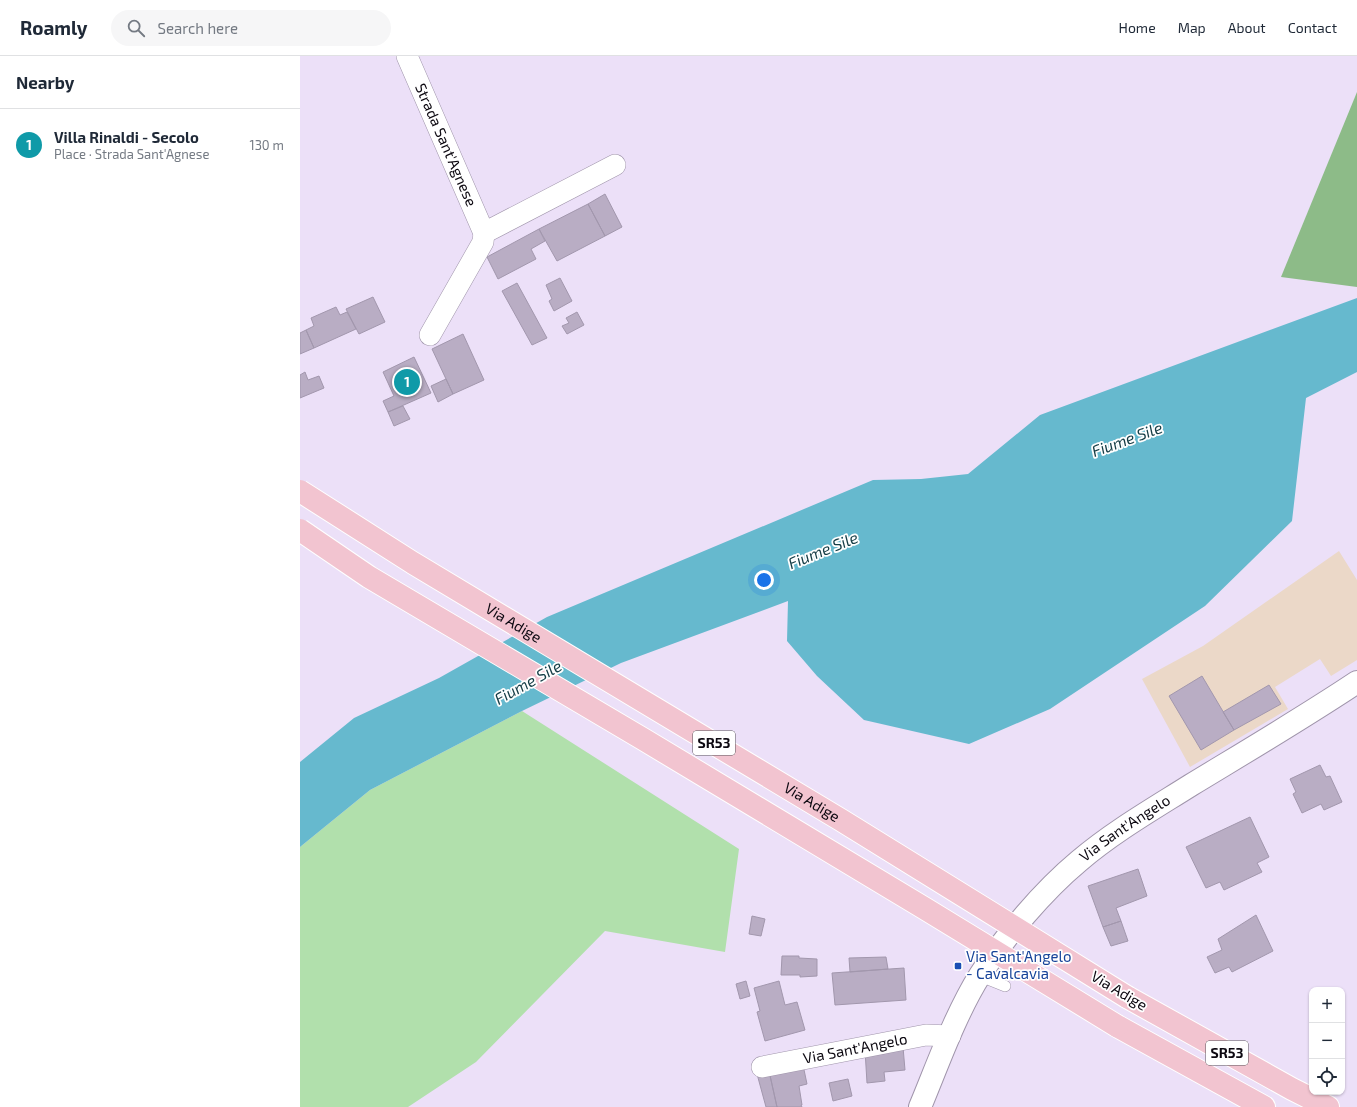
<!DOCTYPE html>
<html lang="en">
<head>
<meta charset="utf-8">
<style>
	body { margin:0; font-family:"Exo 2",sans-serif; background:#f6f6f7; color:#1f2937 }
	.controls { position:absolute; right:12px; bottom:12px; display:grid; overflow:hidden; border-radius:8px; box-shadow:0 1px 3px #0004 }
	.controls button { width:36px; height:36px; display:grid; place-items:center; padding:0; border:0; border-bottom:1px solid #e0e1e3; background:#fff; color:#1f2937; font:20px sans-serif }
	.you { position:absolute; left:464px; top:524px; width:14px; height:14px; margin:-10px; border:3px solid #fff; border-radius:50%; background:#1a73e8; box-shadow:0 0 0 6px #1a73e833 }
	.badge { display:grid; place-items:center; width:26px; height:26px; border-radius:50%; background:#2f617e; color:#fff; font-size:13px; font-weight:700 }
	.pin { position:absolute; translate:-50% -50%; border:2px solid #fff; box-shadow:0 1px 4px #0006 }
	.list { margin:0; padding:0; list-style:none }
	h2 { display:flex; justify-content:space-between; align-items:center; height:52px; margin:0; padding:0 16px; font-size:17px }
	h2 small { font-size:13px; font-weight:400; color:#747a83 }
	.list li { display:grid; grid-template-columns:26px 1fr auto; gap:12px; align-items:center; box-sizing:border-box; height:72px; padding:0 16px; border-top:1px solid #e0e1e3 }
	.list b { display:block; font-size:15px; white-space:nowrap }
	.list p { margin:0; font-size:13px; white-space:nowrap; color:#747a83 }
	.list em { font-size:13px; font-style:normal; color:#747a83 }
	.icon { flex:none; width:22px; height:22px; fill:none; stroke:currentColor; stroke-width:2; stroke-linecap:round; stroke-linejoin:round }
	.map { position:relative; flex:none; width:1057px; height:1051px; overflow:hidden }
	header { display:flex; align-items:center; gap:24px; box-sizing:border-box; height:56px; padding:0 20px; background:#fff; border-bottom:1px solid #e0e1e3 }
	header strong { font-size:19px }
	nav { display:flex; gap:22px; margin-inline-start:auto; font-size:14px }
	.search { width:280px; height:36px; background:#f6f6f7; display:flex; align-items:center; gap:10px; box-sizing:border-box; padding:0 14px; border-radius:22px; color:#747a83; font-size:15px }
	main { display:flex }
	aside { flex:1; background:#fff }
	.map>svg:first-child { display:block }
</style>
</head>
<body>
<header>
<strong>Roamly</strong>
<div class="search"><svg class="icon" aria-label="search" viewBox="0 0 24 24"><circle cx="10" cy="10" r="6"/><path d="M15 15l6 6"/></svg>Search here</div>
<nav><a>Home</a><a>Map</a><a>About</a><a>Contact</a></nav>
</header>
<main>
<aside>
<h2>Nearby<small></small></h2>
<ul class="list">
<li><span class="badge" style="background:#0f9aa8">1</span><div><b>Villa Rinaldi - Secolo</b><p>Place · Strada Sant'Agnese</p></div><em>130 m</em></li>
</ul>
</aside>
<div class="map">
<svg width="1057" height="1051" viewBox="0 0 1057 1051">
	<rect width="100%" height="100%" fill="#ece0f8"/>
	<path fill="#ebd8c8" d="M1039 495 1057 524V604L1031 620 1020 603 975 631 988 653 890 711 842 623 903 590Z"/>
	<path fill="#b1e0ac" d="M222 655 439 793 425 896 305 875 176 1006 108 1051H0V791L70 734Z"/>
	<path fill="#8dbb88" d="M1057 36V231L981 221Z"/>
	<path fill="#66b9ce" d="M1057 242V316L1006 342 992 465 905 550 750 653 669 688 564 664 517 620 487 585 488 545 321 607 222 655 70 734 0 791V706L54 662 139 622 247 561 573 424 621 423 668 418 740 359Z"/>
	<path fill="#b9adc4" stroke="#a297ad" d="M305 138 322 171 305 180 288 148Z
		M288 148 305 180 257 205 239 173Z
		M239 173 245 185 231 193 236 203 198 223 187 201Z
		M260 222 272 245 254 255 249 245 252 243 246 229Z
		M217 227 247 282 232 289 202 235Z
		M73 241 85 266 59 278 46 253Z
		M36 251 40 259 47 256 56 273 14 292 6 274 14 270 11 262Z
		M277 256 284 269 267 278 262 270 269 267 266 262Z
		M6 274 14 292 0 298V277Z
		M163 278 184 324 153 338 132 293Z
		M114 301 131 337 88 356 83 345 94 340 83 316Z
		M5 316 8 324 19 320 24 332 0 342V319Z
		M146 323 153 338 138 346 131 330Z
		M103 350 110 363 94 370 88 356Z
		M902 620 934 674 901 694 869 640Z
		M969 629 981 648 934 674 923 656Z
		M1020 709 1026 721 1030 720 1042 746 1024 754 1021 748 1002 757 993 738 996 736 990 723Z
		M950 761 969 801 957 807 962 816 924 834 920 826 906 832 886 791Z
		M838 813 847 840 816 852 821 865 803 871 788 830Z
		M956 859 973 895 932 916 929 911 915 917 907 901 922 894 918 883Z
		M452 860 465 863 461 880 449 878Z
		M821 865 828 885 811 890 803 871Z
		M482 900H499V902L517 903V920L500 921V919H481Z
		M586 901 588 913 550 916 549 902Z
		M604 912 606 944 535 949 532 917Z
		M446 925 450 940 440 943 436 928Z
		M479 925 485 949 497 946 505 974 465 985 457 956 460 955 454 932Z
		M603 991 605 1014 584 1016 585 1025 567 1027 565 994Z
		M503 1009 507 1028 499 1030 502 1049H501L502 1051H477L469 1015Z
		M469 1015 477 1051H466L457 1018Z
		M548 1023 552 1040 533 1045 529 1027Z"/>
	<g fill="none" stroke-linecap="round" stroke-linejoin="round">
		<defs>
			<path id="service" d="M680 920 705 930"/>
			<g id="minor">
				<path id="s1" d="M107 0 184 177 315 109"/>
				<path d="M130 279 183 186 184 177"/>
				<path id="s2" d="M462 1011 626 979 650 980"/>
			</g>
			<g id="tertiary">
				<path id="s3" d="M620 1051C638 1008 655 959 680 919 705 880 743 835 779 805 813 776 853 753 891 729 947 695 1003 662 1057 626"/>
			</g>
			<path id="trunk" d="M827 941 992 1033 1028 1051
				M817 970 964 1051"/>
		</defs>
		<use href="#service" stroke="#a095ab" stroke-width="12"/>
		<use href="#minor" stroke="#a095ab" stroke-width="22"/>
		<use href="#tertiary" stroke="#a095ab" stroke-width="24"/>
		<use href="#trunk" stroke="#fff" stroke-width="24"/>
		<use href="#service" stroke="#fff" stroke-width="11"/>
		<use href="#minor" stroke="#fff" stroke-width="21"/>
		<use href="#tertiary" stroke="#fff" stroke-width="22"/>
		<use href="#trunk" stroke="#f2c4d0" stroke-width="22"/>
		<defs>
			<g id="trunk-bridge">
				<path id="s4" d="M0 435 113 507 541 764 827 941"/>
				<path d="M0 474 69 521 343 683 624 852 817 970"/>
			</g>
		</defs>
		<use href="#trunk-bridge" stroke="#fff" stroke-width="24" stroke-linecap="butt"/>
		<use href="#trunk-bridge" stroke="#f2c4d0" stroke-width="22"/>
	</g>
	<rect fill="#1a4fb4" stroke="#fff" stroke-width="1.5" x="654" y="906" width="8" height="8" rx="2"/>
	<g text-anchor="middle" stroke-width="3.5" stroke-linejoin="round" paint-order="stroke">
		<g fill="#fff" stroke="#565358" stroke-width="1">
			<rect x="393" y="675" width="42" height="24" rx="3"/>
			<rect x="906" y="985" width="42" height="24" rx="3"/>
		</g>
		<g font-size="14" font-weight="bold" fill="#0d0911">
			<text x="414" y="692">SR53</text>
			<text x="927" y="1002">SR53</text>
		</g>
		<g font-size="15" fill="#0d0911" stroke="#fff">
			<text dy="5" stroke="none"><textPath href="#s1" startOffset="97">Strada Sant'Agnese</textPath></text>
			<text dy="5" stroke="none"><textPath href="#s4" startOffset="251">Via Adige</textPath></text>
			<text dy="5" stroke="none"><textPath href="#s4" startOffset="599">Via Adige</textPath></text>
			<text dy="5" stroke="none"><textPath href="#s3" startOffset="353">Via Sant'Angelo</textPath></text>
			<text transform="translate(819 935) rotate(31)" y="5">Via Adige</text>
			<text dy="5" stroke="none"><textPath href="#s2" startOffset="95">Via Sant'Angelo</textPath></text>
		</g>
		<g font-size="15" fill="#164399" stroke="#fff" text-anchor="start">
			<text x="666" y="906">Via Sant'Angelo<tspan x="666" dy="17">- Cavalcavia</tspan></text>
		</g>
		<g font-size="16" font-style="italic" fill="#153d46" stroke="#fff">
			<text transform="translate(827 383) rotate(-20)" y="6">Fiume Sile</text>
			<text transform="translate(523 494) rotate(-22)" y="6">Fiume Sile</text>
			<text transform="translate(228 626) rotate(-29)" y="6">Fiume Sile</text>
		</g>
	</g>
</svg>
<div class="controls">
<button>+</button>
<button>−</button>
<button><svg class="icon" aria-label="locate" viewBox="0 0 24 24"><circle cx="12" cy="12" r="6"/><path d="M12 2v4M12 18v4M2 12h4M18 12h4"/></svg></button>
</div>
<div class="you"></div>
<div class="pin badge" style="left:107px;top:326px;background:#0f9aa8">1</div>
</div>
</main>
</body>
</html>
